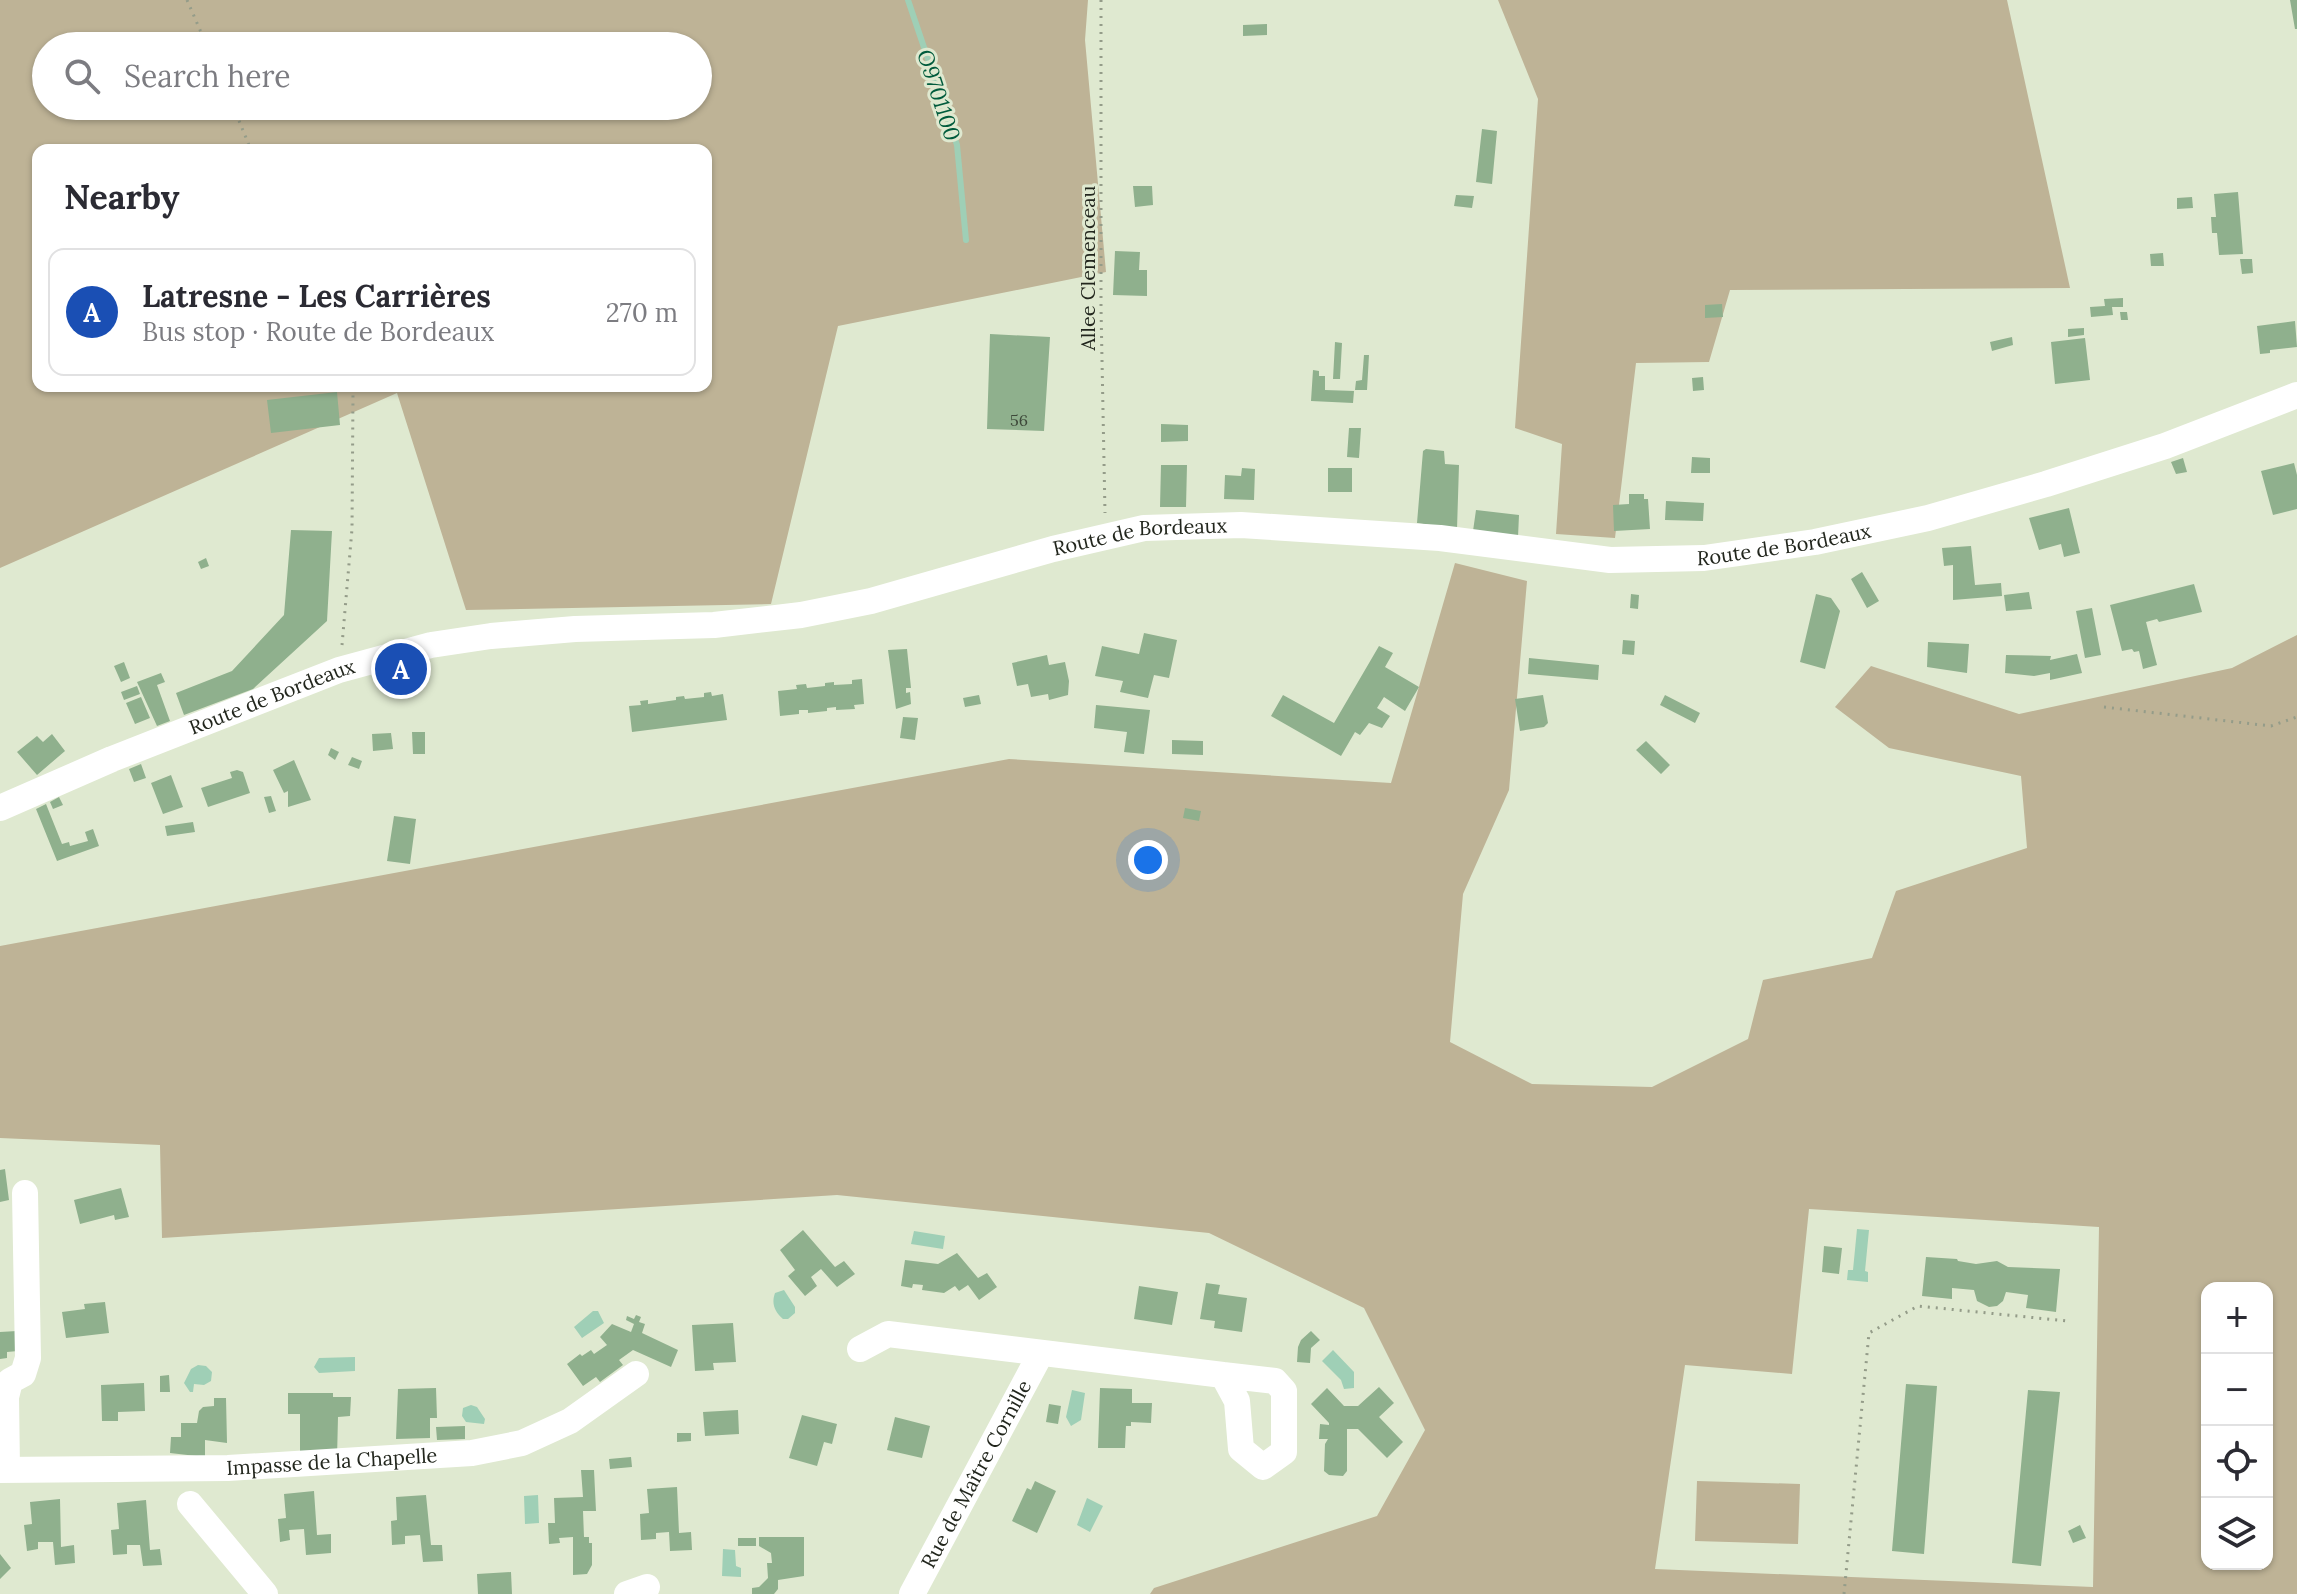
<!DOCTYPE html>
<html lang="en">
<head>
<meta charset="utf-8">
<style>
	body { margin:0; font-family:Lora,serif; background:#f2f2f3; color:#2b2b33 }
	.controls { position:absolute; right:24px; bottom:24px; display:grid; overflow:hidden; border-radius:16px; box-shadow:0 2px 6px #0004 }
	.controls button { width:72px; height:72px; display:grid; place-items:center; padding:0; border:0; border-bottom:2px solid #e1e1e2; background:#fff; color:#2b2b33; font:40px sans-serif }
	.you { position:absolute; left:1148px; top:860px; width:28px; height:28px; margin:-20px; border:6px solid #fff; border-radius:50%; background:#1a73e8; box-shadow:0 0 0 12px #1a73e833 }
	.badge { display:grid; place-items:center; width:52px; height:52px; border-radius:50%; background:#2d7081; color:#fff; font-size:26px; font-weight:700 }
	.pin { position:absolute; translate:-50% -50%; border:4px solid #fff; box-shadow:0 2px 8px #0006 }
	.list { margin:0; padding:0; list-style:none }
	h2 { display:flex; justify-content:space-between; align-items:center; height:104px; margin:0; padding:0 32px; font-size:34px }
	h2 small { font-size:26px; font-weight:400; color:#7c7c81 }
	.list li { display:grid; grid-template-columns:52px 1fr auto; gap:24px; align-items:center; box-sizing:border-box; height:128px; margin:0 16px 16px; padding:0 16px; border:2px solid #e1e1e2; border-radius:16px }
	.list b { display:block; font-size:30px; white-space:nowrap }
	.list p { margin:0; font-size:26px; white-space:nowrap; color:#7c7c81 }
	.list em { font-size:26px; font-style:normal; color:#7c7c81 }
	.icon { flex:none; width:44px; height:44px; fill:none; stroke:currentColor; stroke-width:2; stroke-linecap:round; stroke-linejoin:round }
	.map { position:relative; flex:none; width:2297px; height:1594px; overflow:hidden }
	.search { position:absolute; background:#fff; box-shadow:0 2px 6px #0004; left:32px; top:32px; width:680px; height:88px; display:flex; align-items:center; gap:20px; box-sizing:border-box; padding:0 28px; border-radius:44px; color:#7c7c81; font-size:30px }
	.panel { position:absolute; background:#fff; box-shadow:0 2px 6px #0004; left:32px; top:144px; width:680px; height:248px; border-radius:16px }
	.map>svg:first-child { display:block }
</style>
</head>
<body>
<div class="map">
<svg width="2297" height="1594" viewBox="0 0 2297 1594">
	<rect width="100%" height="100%" fill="#dfe9d0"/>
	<path fill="#beb396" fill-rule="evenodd" d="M0 0H1088L1085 40 1106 272 838 326 771 604 466 610 397 393 0 568ZM46 46H698V106H46ZM38 150H706V386H38Z
		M1498 0H2007L2070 288 1730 290 1709 362 1636 363 1615 538 1556 534 1562 444 1515 428 1538 99Z
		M1455 563 1527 581 1509 790 1463 894 1450 1042 1532 1084 1652 1087 1748 1039 1763 980 1872 958 1896 891 2027 848 2021 776 1889 748 1835 707 1871 666 2019 714 2232 668 2297 635V1594H1150L1154 1588 1377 1516 1425 1430 1364 1308 1209 1233 837 1195 162 1238 160 1145 0 1138V946L1009 759 1391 783ZM1809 1209 2099 1227 2093 1587 1655 1569 1685 1365 1792 1374ZM2207 1288H2267V1564H2207Z
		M1697 1481 1800 1484 1798 1544 1695 1541Z"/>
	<path fill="#9fcfb6" d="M1857 1229 1869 1230 1865 1271 1868 1272V1282L1847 1280 1848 1270H1853Z
		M914 1231 945 1236 943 1249 911 1244Z
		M784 1290 795 1307V1313L788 1319H783C775 1312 771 1304 775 1293Z
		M593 1311H598L604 1323 582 1338 574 1327Z
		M1333 1350 1354 1372V1388L1344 1389 1341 1380 1322 1361Z
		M355 1357V1371L319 1373 314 1367 319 1358Z
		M198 1365 206 1366 212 1372 211 1381 204 1385 194 1384 193 1392H190L184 1383 191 1369Z
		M1072 1390 1085 1393 1081 1420 1071 1426 1066 1417Z
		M471 1405 477 1407 485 1419 484 1424 466 1422 462 1416 463 1408Z
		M538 1495 539 1523 525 1524 524 1496Z
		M1087 1498 1103 1506 1090 1532 1077 1525Z
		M723 1549 735 1550 736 1566 741 1568V1577L722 1576Z"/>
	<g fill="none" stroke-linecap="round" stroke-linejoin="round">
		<path stroke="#9fcfb6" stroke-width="6" d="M908 0 957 145 966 240"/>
	</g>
	<path fill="#8fb08d" d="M2290 0H2297V29H2295Z
		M1267 24V35L1243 36V25Z
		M1482 129 1497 131 1492 184 1476 182Z
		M1133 186H1152L1153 205 1135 207Z
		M2238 192 2243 254 2219 255 2217 233H2212L2211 217H2216L2214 194Z
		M1456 195 1474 196 1472 208 1454 206Z
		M2192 197 2193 208 2177 209V198Z
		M1115 251 1140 252 1139 270H1147V296L1113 295Z
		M2163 253 2164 266H2151L2150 254Z
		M2240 259H2252L2253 273 2242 274Z
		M2123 298V307H2112L2113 315 2091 317 2090 307 2105 306 2104 299Z
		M1722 304 1723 317 1705 318V305Z
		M2120 312H2127L2128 320H2121Z
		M2295 321 2297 347 2270 350V353L2260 354 2257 326Z
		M2084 328V335L2068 337V329Z
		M990 334 1050 337 1044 431 987 429Z
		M2012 337 2013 345 1992 351 1990 342Z
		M2085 338 2090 380 2055 384 2051 342Z
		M1335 342 1342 343 1340 379H1333Z
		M1364 355H1369L1367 390H1355L1356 381 1362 380Z
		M1313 370 1319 371V376H1325V390L1354 391 1353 403 1311 401Z
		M1703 377 1704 390 1693 391 1692 378Z
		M337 392 340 425 271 433 267 400Z
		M1161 424 1188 425V441L1161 442Z
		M1349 428H1361L1359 458 1347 457Z
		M1426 449 1444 451 1445 464 1459 465 1457 529 1417 523 1423 451Z
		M1692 457 1710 458V473H1691Z
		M2183 458 2187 472 2176 474 2171 462Z
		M2294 463 2297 475V509L2273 515 2261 471Z
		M1161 465H1187L1186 507H1160Z
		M1242 468 1255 469 1254 500 1224 499 1225 475 1241 476Z
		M1328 468H1352V492H1328Z
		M1629 494H1644V499H1648L1650 529 1614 531 1613 505 1629 504Z
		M1666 501 1704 503 1703 521 1665 520Z
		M2069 508 2080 553 2064 557 2061 544 2039 550 2029 518Z
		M1476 510 1519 515 1518 537 1473 531Z
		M291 530 332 531 327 621 253 689 184 715 176 693 232 671 284 615Z
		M1971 546 1975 585 2001 583 2002 596 1953 600V565L1944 566 1942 548Z
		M206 558 209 566 201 569 198 562Z
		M1862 572 1879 601 1867 608 1851 579Z
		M2194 584 2202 612 2159 622 2157 619 2146 622 2157 665 2143 669 2139 651 2134 652 2132 649 2122 651 2110 605Z
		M2029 592 2032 609 2006 611 2004 595Z
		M1631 594 1639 595 1638 609 1630 608Z
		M1816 594 1831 598 1840 611 1825 669 1800 662Z
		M2092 608 2101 655 2085 658 2076 611Z
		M1144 633 1177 640 1169 678 1154 675 1148 698 1120 692 1123 681 1095 676 1102 646 1139 654Z
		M1623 640 1635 641 1634 655 1622 654Z
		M1928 642 1969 644 1967 673 1927 667Z
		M1379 646 1393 653 1385 667 1419 687 1405 711 1384 697 1377 708 1390 716 1382 728 1369 723 1360 735 1355 732 1341 756 1271 716 1283 695 1334 723Z
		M907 649 911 688H906V693L910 692 911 704 896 709 888 650Z
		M2077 654 2082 673 2050 680V673L2034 676 2005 673 2006 655 2051 656 2050 660Z
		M1047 655 1049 665 1065 662 1069 681 1068 695 1049 700 1048 694 1031 697 1028 684 1017 686 1012 663Z
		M1529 658 1599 665 1598 680 1528 674Z
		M124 662 130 678 121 682 114 666Z
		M161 673 165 682 157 685 170 721 157 726 137 682Z
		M862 679 864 704 854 705 855 709 836 710V707L827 708V711L808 713V710H799V714L780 716 778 691 797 689 796 685 806 684 807 688 825 686V683L834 682V685L852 684V680Z
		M137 686 140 694 124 700 121 692Z
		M711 692 712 696 723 694 727 720 632 732 629 706 641 705 640 701 648 700V704L676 700V697L684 696 685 699 704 697V693Z
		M979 695 981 704 965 707 963 698Z
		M1543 695 1548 723 1544 727 1520 731 1515 699Z
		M1665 695 1700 713 1695 723 1660 705Z
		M141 697 150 718 135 724 126 703Z
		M1096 705 1150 710 1144 754 1124 752 1127 732 1094 728Z
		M903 717 918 718 915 740 900 738Z
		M412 732H425V754H413Z
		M391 733 393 749 373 751 372 734Z
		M52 734 65 751 37 775 17 752 37 736 43 742Z
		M1172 740 1203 741V755L1172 754Z
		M1646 741 1670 765 1661 774 1636 750Z
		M331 748 339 752 335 760 328 755Z
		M352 757 362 761 359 769 348 765Z
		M294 760 311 800 288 807V791L284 793 273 770Z
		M141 764 146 778 134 782 129 769Z
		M237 770 243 772 250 793 208 807 201 788 232 778 230 772Z
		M171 775 183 807 163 814 151 783Z
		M271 796 276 811 269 813 264 797Z
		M59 797 63 805 53 809 50 802Z
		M46 804 62 844 69 842 70 846 88 841 85 832 93 829 99 846 57 861 36 809Z
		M1185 808 1201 811 1199 821 1183 818Z
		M394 816 416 819 410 864 387 861Z
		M193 822 195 832 167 836 165 826Z
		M5 1169 9 1200 0 1202V1170Z
		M121 1188 129 1217 115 1220 114 1215 80 1224 74 1200Z
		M803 1230 835 1267 844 1261 855 1274 837 1287 821 1269 811 1277 817 1286 805 1296 788 1276 795 1270 780 1250Z
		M1824 1246 1842 1248 1839 1274 1822 1272Z
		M957 1253 978 1278 987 1273 997 1287 979 1300 968 1285 959 1291 955 1286 944 1293 922 1290 923 1285 913 1284 912 1288 901 1286 905 1260 938 1264Z
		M1926 1257 1957 1259 1958 1261 1976 1264 1997 1261 2008 1267 2060 1269 2056 1312 2026 1308 2028 1295 2006 1292 2003 1301 1997 1306 1989 1307 1977 1301 1974 1290 1952 1288V1299L1922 1296Z
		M1206 1283 1220 1285 1218 1294 1247 1298 1242 1332 1214 1328 1215 1321 1200 1319Z
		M1139 1286 1178 1292 1172 1325 1134 1319Z
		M105 1302 109 1333 66 1338 62 1312 85 1309 84 1304Z
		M636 1315 641 1317 639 1322 645 1324 642 1333 678 1350 671 1367 633 1350 619 1360 623 1365 600 1382 596 1377 583 1386 567 1364 580 1354 582 1356 591 1350 594 1354 607 1345 600 1337 612 1324 631 1332 634 1324 626 1320 627 1316 634 1319Z
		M733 1323 736 1362 713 1363 714 1370 695 1371 692 1325Z
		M17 1331 18 1351 7 1352V1358L0 1359V1332Z
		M1311 1331 1320 1340 1311 1348 1310 1363 1297 1362 1298 1347 1301 1340Z
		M169 1375 170 1392H160V1376Z
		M144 1383 145 1411 118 1412V1421H102L101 1385Z
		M1906 1384 1937 1386 1924 1554 1892 1551Z
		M1379 1387 1394 1403 1379 1417 1403 1442 1387 1458 1358 1429H1347V1471L1343 1476 1329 1475 1324 1471 1325 1444 1328 1439H1319L1320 1424 1329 1425V1423L1311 1404 1327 1388 1344 1406H1358Z
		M436 1388 437 1418H430V1438L396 1439 398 1389Z
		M1100 1388 1132 1389V1403H1152L1151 1423 1131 1422V1426H1126L1125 1448H1098Z
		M2028 1390 2060 1392 2041 1566 2012 1563Z
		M288 1393H333V1397H351L350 1416 338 1417 337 1458 300 1460V1414H288Z
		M214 1398H226L227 1443 205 1440V1457L170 1453 171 1437H181V1423H197L199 1411 203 1407 214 1406Z
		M1049 1404 1061 1406 1058 1424 1046 1422Z
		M738 1410 739 1434 705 1436 703 1412Z
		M802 1415 837 1424 832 1444 824 1442 817 1466 789 1458Z
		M895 1417 930 1426 922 1458 887 1450Z
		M465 1426V1439L437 1440 436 1427Z
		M677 1433H691V1441L677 1442Z
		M631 1457 632 1467 610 1469 609 1459Z
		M581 1470H594L596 1511H583L584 1537H589V1543H592V1565L587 1574 573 1575V1537L559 1538 560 1543 549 1544 548 1523H555L554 1498 583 1497Z
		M1035 1481 1056 1491 1037 1533 1012 1521 1027 1488 1031 1490Z
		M677 1487 679 1533 691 1532 692 1550 670 1551 669 1532 656 1533V1539L641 1540 640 1514 649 1513 647 1489Z
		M314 1491 317 1535 331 1534V1553L306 1555 304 1529 289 1530 290 1540 280 1542 278 1519 286 1518 284 1494Z
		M426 1495 431 1545H442L443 1561 423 1562 420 1535 405 1536V1544L392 1545 391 1521 397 1520 396 1497Z
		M60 1499 61 1547 74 1545 75 1563 55 1565 53 1542H38V1549L27 1551 24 1525 32 1524 30 1502Z
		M146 1500 150 1550 160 1549 162 1565 143 1566 140 1545H127V1554L113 1555 111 1530 119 1529 117 1503Z
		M2080 1525 2086 1538 2073 1543 2068 1531Z
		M759 1537H804V1576L778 1580V1589L774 1594H752V1588L759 1587 768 1578 767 1563H772L771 1553 759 1546Z
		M738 1538H756V1546H738Z
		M0 1554 11 1568 0 1579Z
		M511 1572 512 1594H478L477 1574Z"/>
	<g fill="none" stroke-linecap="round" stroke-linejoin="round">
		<path stroke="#949c89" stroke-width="3" stroke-dasharray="2 6" stroke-linecap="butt" d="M187 0 207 46
			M1101 0V308L1105 513
			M233 106 251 150
			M342 645 352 529 353 393 350 386
			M2104 707 2271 726 2297 717
			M1844 1594 1869 1333 1918 1306 2067 1321"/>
		<g stroke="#fff" stroke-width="26">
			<path id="s1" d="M0 808 112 759 339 670 431 645 491 636 575 629 714 625 801 615 871 601 1053 549 1144 528 1241 525 1440 538 1610 560 1704 558 1815 542 1928 518 2046 484 2165 446 2297 395"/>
			<path d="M860 1349 888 1334 1223 1375 1237 1401 1241 1449 1263 1467 1284 1452V1391L1275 1381 1223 1375"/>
			<path d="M7 1469 6 1397 10 1381 23 1374 28 1358 25 1193"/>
			<path id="s2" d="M0 1470 228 1468 472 1453 522 1443 570 1421 636 1374"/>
			<path d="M190 1504 265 1594"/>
			<path d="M627 1594 647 1587"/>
			<path id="s3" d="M912 1594 1041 1353"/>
		</g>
	</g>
	<g text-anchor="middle" stroke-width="6" stroke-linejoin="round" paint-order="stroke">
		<g font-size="16" fill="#3d4839">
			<text x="1019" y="426">56</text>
		</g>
		<g font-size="20" fill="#22261d" stroke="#dfe9d0">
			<text transform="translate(1088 268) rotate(-90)" y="7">Allee Clemenceau</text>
			<text dy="7" stroke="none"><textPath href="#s1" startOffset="1182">Route de Bordeaux</textPath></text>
			<text dy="7" stroke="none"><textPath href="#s1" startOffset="1830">Route de Bordeaux</textPath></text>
			<text dy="7" stroke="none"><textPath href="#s1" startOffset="294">Route de Bordeaux</textPath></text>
			<text dy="7" stroke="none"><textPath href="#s2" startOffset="332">Impasse de la Chapelle</textPath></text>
			<text dy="7" stroke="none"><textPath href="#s3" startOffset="136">Rue de Maître Cornille</textPath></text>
		</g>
		<g font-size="22" font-style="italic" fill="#005b3c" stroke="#dfe9d0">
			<text transform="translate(939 95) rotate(72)" y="8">O9701100</text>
		</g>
	</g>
</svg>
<div class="controls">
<button>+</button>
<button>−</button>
<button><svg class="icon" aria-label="locate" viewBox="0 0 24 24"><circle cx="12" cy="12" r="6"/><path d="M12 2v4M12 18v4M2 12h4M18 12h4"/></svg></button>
<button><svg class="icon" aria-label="layers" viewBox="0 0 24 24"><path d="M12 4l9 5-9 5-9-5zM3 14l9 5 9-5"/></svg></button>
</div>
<div class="you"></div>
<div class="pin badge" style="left:401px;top:669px;background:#1a4fb4">A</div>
<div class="search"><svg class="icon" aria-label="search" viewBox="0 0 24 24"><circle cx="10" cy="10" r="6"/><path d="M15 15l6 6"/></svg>Search here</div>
<section class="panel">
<h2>Nearby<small></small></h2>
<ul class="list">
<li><span class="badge" style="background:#1a4fb4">A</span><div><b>Latresne - Les Carrières</b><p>Bus stop · Route de Bordeaux</p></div><em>270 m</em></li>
</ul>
</section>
</div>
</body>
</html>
